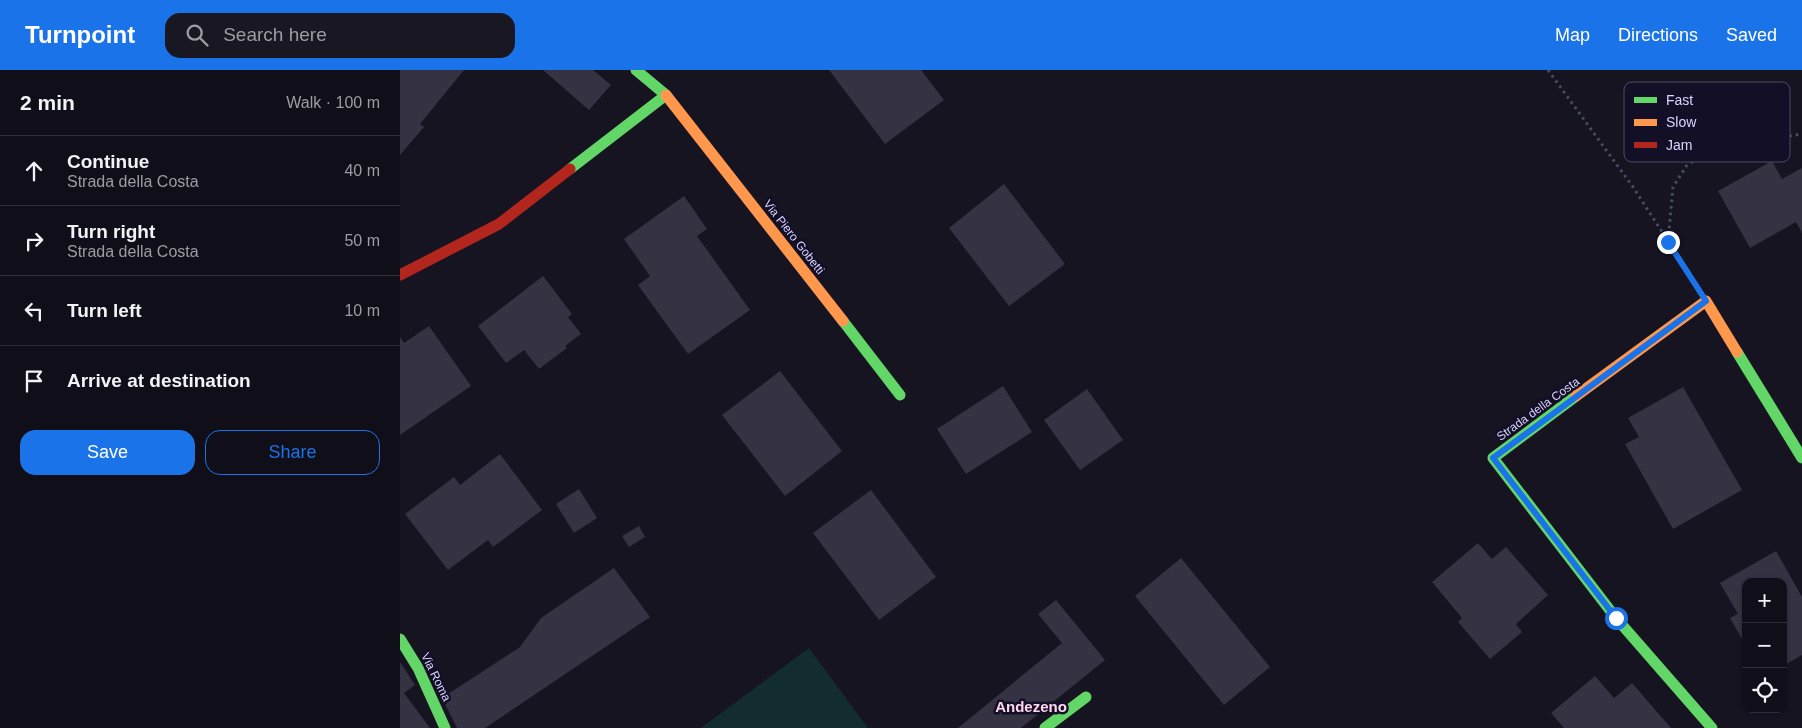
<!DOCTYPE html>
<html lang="en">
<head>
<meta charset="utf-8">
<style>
	body { margin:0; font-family:Arial,sans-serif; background:#191822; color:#f1f3f6 }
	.controls { position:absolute; right:15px; bottom:15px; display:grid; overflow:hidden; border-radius:10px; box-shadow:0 1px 4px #0004 }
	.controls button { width:45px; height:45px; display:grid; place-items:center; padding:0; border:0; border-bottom:1px solid #302f38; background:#100f19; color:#f1f3f6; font:25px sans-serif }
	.stop { position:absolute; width:15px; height:15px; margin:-11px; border:4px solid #1a73e8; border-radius:50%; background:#fff }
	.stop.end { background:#1a73e8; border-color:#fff; box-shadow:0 1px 5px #0008 }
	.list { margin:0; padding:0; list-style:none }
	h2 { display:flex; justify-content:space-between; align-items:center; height:65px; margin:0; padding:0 20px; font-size:21px }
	h2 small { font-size:16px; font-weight:400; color:#9c9ca2 }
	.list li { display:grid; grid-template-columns:32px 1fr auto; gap:15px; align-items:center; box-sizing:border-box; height:70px; padding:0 20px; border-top:1px solid #302f38 }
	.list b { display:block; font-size:19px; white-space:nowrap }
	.list p { margin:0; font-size:16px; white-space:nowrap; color:#9c9ca2 }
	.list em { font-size:16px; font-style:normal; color:#9c9ca2 }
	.actions { display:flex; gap:10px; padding:15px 20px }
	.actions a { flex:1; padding:11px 0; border:1px solid #1a73e8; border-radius:15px; text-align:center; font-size:18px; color:#1a73e8 }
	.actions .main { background:#1a73e8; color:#fff }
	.icon { flex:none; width:28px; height:28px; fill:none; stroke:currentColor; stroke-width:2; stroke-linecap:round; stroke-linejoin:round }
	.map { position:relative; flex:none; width:1402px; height:658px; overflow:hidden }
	header { display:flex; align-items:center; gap:30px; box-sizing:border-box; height:70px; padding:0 25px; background:#1a73e8; color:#fff }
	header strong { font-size:24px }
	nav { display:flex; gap:28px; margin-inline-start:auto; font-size:18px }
	.search { width:350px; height:45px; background:#191822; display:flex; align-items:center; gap:12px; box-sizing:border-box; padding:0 18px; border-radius:15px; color:#9c9ca2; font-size:19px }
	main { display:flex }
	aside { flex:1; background:#100f19 }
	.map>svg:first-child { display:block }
</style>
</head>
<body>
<header>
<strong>Turnpoint</strong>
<div class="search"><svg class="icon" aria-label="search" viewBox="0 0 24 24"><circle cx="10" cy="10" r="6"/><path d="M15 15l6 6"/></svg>Search here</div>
<nav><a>Map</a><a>Directions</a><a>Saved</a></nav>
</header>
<main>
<aside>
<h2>2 min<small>Walk · 100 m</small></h2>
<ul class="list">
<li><svg class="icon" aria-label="ahead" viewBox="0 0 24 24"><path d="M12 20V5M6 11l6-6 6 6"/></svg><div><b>Continue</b><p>Strada della Costa</p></div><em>40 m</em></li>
<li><svg class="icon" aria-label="right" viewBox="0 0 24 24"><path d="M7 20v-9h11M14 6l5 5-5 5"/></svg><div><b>Turn right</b><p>Strada della Costa</p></div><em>50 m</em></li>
<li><svg class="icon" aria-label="left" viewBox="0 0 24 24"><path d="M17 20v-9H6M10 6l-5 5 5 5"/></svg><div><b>Turn left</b></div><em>10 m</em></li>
<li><svg class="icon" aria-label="arrive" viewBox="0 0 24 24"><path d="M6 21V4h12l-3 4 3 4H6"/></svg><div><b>Arrive at destination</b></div></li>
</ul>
<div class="actions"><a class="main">Save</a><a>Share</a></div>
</aside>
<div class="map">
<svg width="1402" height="658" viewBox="0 0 1402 658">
	<rect width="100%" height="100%" fill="#161421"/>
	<path fill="#132c2d" d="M409 578 468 658H301Z"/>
	<path fill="#343243" d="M0 0H64L20 54 24 57 0 85Z
		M143 0H193L211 15 189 40Z
		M429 0H521L544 30 485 74Z
		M1372 91 1382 109 1402 98V163L1396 152 1350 178 1318 121Z
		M604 114 665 194 609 236 549 158Z
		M284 126 307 159 297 166 350 240 288 284 238 215 250 206 224 169Z
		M143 206 172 244 168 247 181 264 165 276 167 278 139 299 124 280 106 293 78 256Z
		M29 256 71 316 0 365V267L4 273Z
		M380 301 442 381 385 426 322 345Z
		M603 316 632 362 566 404 537 359Z
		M1283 317 1342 420 1273 459 1225 374 1239 367 1228 348Z
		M687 319 723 370 680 400 644 350Z
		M100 384 142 440 93 477 88 470 48 500 5 444 54 407 60 415Z
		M179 419 197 448 174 463 156 434Z
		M471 420 536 507 479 550 413 463Z
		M239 456 245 467 229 477 222 466Z
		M1078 473 1092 489 1106 477 1148 525 1116 554 1122 562 1090 589 1058 552 1062 548 1032 512Z
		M1376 481 1402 527V585L1383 596V512H1346V576L1330 548 1338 544 1320 513Z
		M781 488 870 597 824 635 735 526Z
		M214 498 250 547 85 658H57L42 628 120 577 141 548Z
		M656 530 705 590 621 658H558L662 573 638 544Z
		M0 592 15 615 4 623 30 658H0Z
		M1195 606 1214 628 1232 613 1271 658H1164L1151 643Z"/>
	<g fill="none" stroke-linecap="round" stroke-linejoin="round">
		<path stroke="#44505f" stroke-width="3" stroke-dasharray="2.5 4" stroke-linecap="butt" d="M1148 0 1233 117 1290 205
			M1268 171 1273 117 1287 95 1314 78 1402 64"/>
		<path stroke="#63d668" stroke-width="11" d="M170 99 266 25 236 0
			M443 251 500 325
			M1337 282 1402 388
			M1176 326 1093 388 1216 548 1312 658
			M0 569 18 598 45 658
			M645 658 686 627"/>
		<path stroke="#ff974d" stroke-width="11" d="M266 25 443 251
			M1176 326 1306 231 1337 282"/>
		<path stroke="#b3261e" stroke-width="11" d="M0 205 99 154 170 99"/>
	</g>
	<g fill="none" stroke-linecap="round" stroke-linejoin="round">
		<path stroke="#1a73e8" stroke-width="6" d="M1216 548 1093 388 1306 231 1268 172"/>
	</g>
	<g text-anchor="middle" stroke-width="5" stroke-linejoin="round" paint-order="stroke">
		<g font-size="12" fill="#d9d4ff" stroke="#130f26">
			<text transform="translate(394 167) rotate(52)" y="4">Via Piero Gobetti</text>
			<text transform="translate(1138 339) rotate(-36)" y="4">Strada della Costa</text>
			<text transform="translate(36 607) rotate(64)" y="4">Via Roma</text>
		</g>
		<g font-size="15" font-weight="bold" fill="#ffd6f0" stroke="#130f26">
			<text x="631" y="642">Andezeno</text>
		</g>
	</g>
	<rect x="1224" y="12" width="166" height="80" rx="8" fill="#130f26" stroke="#4e4a67" stroke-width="1"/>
	<rect x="1234" y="27" width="23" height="6" fill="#63d668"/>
	<rect x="1234" y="49" width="23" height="7" fill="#ff974d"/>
	<rect x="1234" y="72" width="23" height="6" fill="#b3261e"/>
	<g font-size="14" fill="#d9d4ff">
		<text x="1266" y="35">Fast</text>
		<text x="1266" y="57">Slow</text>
		<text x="1266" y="80">Jam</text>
	</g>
</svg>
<div class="controls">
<button>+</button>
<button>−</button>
<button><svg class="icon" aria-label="locate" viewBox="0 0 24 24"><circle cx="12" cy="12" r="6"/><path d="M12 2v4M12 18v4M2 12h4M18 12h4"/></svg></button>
</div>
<div class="stop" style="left:1216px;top:548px"></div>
<div class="stop end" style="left:1268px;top:172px"></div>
</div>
</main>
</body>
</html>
